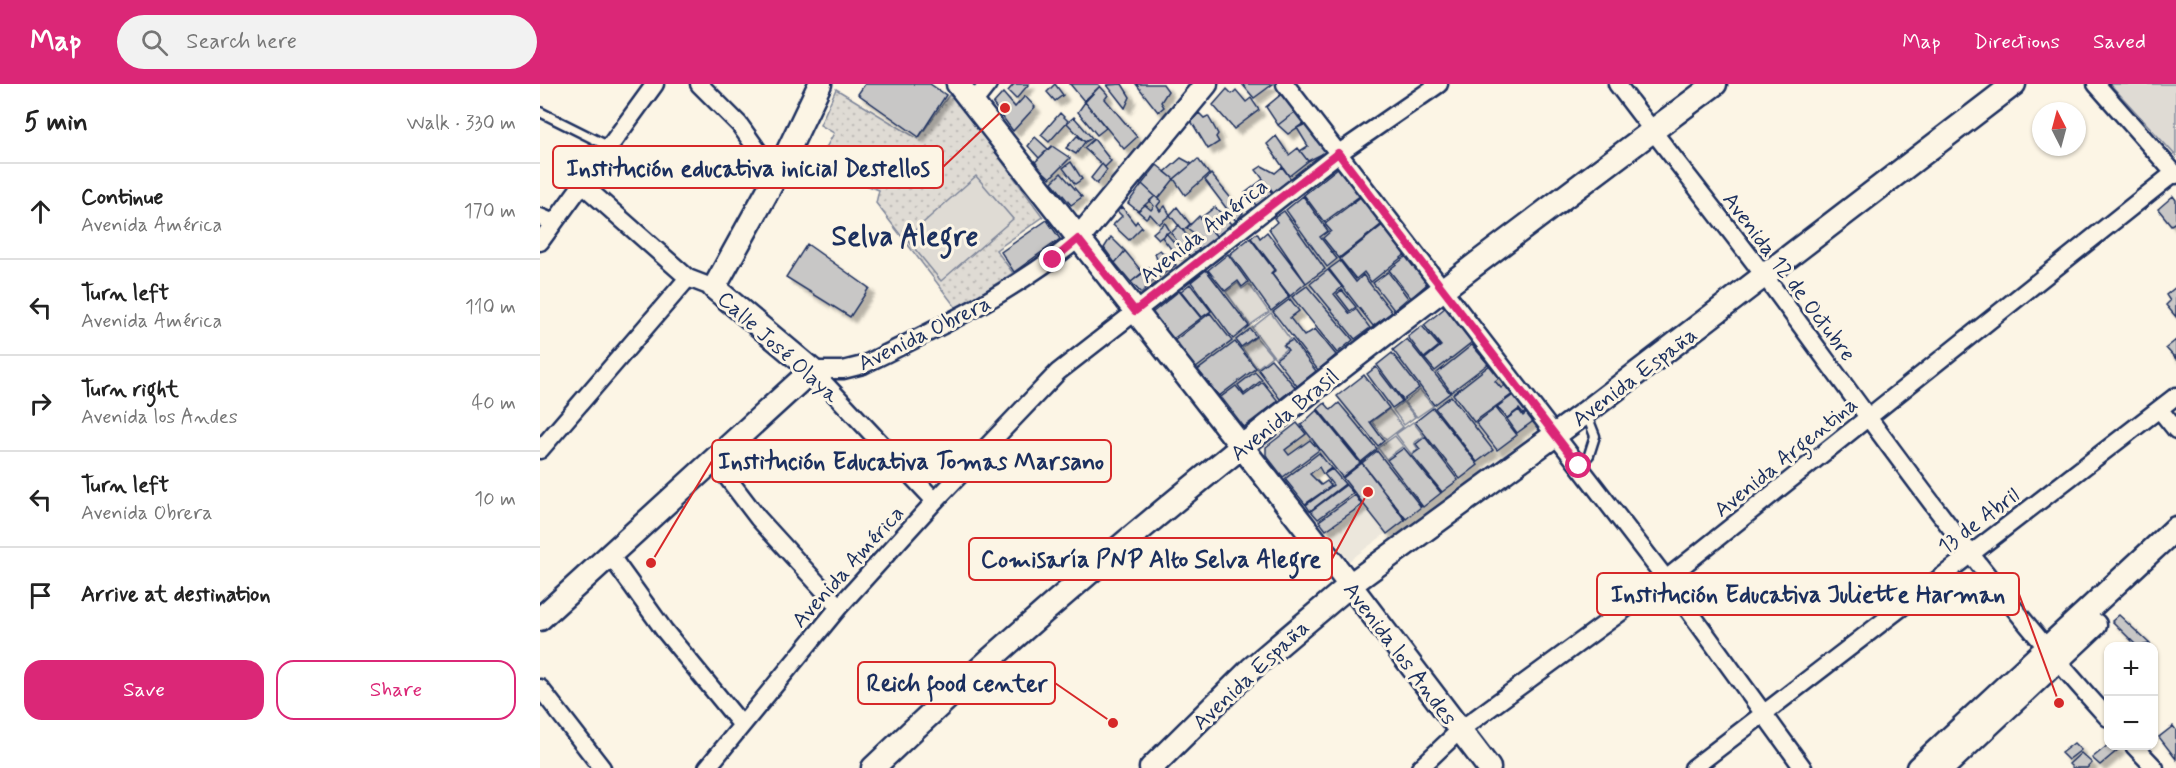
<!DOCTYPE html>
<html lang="en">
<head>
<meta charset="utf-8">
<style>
	body { margin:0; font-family:Mynerve,sans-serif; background:#f2f2f2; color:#222 }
	.controls { position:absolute; right:18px; bottom:18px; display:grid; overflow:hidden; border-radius:12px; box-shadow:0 2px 4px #0004 }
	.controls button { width:54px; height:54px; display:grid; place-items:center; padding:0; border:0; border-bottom:2px solid #e0e0e0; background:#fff; color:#222; font:30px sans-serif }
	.compass { position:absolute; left:1492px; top:18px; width:54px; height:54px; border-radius:50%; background:#fff; box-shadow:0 2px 4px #0004; rotate:354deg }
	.stop { position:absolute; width:18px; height:18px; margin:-14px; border:4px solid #db2777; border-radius:50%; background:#fff }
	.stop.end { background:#db2777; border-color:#fff; box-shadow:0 2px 6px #0008 }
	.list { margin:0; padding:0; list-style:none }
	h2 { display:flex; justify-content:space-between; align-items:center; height:78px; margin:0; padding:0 24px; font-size:26px }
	h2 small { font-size:20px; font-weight:400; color:#767676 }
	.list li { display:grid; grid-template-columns:39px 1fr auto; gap:18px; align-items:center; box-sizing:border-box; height:96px; padding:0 24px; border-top:2px solid #e0e0e0 }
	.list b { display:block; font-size:22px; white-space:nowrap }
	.list p { margin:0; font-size:20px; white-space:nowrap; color:#767676 }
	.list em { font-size:20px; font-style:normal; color:#767676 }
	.actions { display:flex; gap:12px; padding:18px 24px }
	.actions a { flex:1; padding:14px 0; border:2px solid #db2777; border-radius:18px; text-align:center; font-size:21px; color:#db2777 }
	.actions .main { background:#db2777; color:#fff }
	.icon { flex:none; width:33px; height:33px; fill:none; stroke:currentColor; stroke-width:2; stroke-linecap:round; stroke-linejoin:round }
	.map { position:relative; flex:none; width:1636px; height:684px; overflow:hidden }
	header { display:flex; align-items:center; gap:36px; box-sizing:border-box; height:84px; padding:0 30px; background:#db2777; color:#fff }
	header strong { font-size:28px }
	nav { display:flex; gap:33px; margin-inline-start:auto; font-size:21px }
	.search { width:420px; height:54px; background:#f2f2f2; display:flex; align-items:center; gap:15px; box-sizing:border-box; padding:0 21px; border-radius:33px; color:#767676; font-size:22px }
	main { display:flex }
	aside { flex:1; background:#fff }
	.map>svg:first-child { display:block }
</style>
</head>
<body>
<header>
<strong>Map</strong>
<div class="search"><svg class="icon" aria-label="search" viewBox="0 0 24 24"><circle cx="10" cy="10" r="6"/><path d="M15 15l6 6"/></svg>Search here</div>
<nav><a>Map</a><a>Directions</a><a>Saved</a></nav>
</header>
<main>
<aside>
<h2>5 min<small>Walk · 330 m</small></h2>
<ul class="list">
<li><svg class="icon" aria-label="ahead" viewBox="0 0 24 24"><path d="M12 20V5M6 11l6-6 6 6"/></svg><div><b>Continue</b><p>Avenida América</p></div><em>170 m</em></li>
<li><svg class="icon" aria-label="left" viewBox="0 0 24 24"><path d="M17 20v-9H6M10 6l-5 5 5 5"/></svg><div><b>Turn left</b><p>Avenida América</p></div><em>110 m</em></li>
<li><svg class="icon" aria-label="right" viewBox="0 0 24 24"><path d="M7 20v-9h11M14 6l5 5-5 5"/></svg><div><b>Turn right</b><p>Avenida los Andes</p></div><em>40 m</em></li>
<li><svg class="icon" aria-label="left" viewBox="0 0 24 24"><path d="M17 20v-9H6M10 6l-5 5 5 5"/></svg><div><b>Turn left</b><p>Avenida Obrera</p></div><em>10 m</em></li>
<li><svg class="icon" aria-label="arrive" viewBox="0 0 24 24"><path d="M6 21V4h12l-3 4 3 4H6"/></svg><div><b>Arrive at destination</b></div></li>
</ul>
<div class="actions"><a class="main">Save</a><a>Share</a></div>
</aside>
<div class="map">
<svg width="1636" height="684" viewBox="0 0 1636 684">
	<defs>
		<pattern id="park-dots" width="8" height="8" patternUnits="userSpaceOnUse" patternTransform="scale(1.5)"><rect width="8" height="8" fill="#dfdbd4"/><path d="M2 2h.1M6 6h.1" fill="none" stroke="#bfbcb8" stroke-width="1.8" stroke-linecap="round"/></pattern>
		<filter id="shadow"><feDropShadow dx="5.5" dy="5.5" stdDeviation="1.5" flood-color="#0004"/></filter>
	</defs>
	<rect width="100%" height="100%" fill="#fcf5e5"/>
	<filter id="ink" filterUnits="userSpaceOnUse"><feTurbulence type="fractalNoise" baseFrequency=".0167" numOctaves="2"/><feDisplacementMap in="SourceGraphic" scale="12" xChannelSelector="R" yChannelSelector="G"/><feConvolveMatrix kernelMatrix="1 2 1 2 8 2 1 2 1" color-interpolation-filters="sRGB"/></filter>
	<g filter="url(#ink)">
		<path fill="#ece7dc" d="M823 422 845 450 809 477 787 447Z"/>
		<path fill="url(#park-dots)" stroke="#7d8599" stroke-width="1.5" d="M296 5 378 55 409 11 417 16 503 133 456 166 473 189 417 225 336 119 339 106 276 82 294 49 280 41Z"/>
		<path fill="#dfdbd4" stroke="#7d8599" stroke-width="1.5" d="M1570 0H1636V72Z
			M436 92 473 135 401 197 366 154Z
			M698 199 702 205 709 200 729 228 710 241 686 208Z
			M731 229 750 255 743 261 746 265 735 274 712 244Z
			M716 253 732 272 717 284 702 264Z
			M880 306 893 322 877 333 864 318Z
			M863 318 875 333 864 341 853 326Z
			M849 325 863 343 846 356 832 338Z
			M873 338 884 352 874 359 878 365 871 370 856 350Z
			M855 352 863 362 846 375 838 364Z"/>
		<path fill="#c8c7c6" stroke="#1b2f5e" stroke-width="1.5" filter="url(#shadow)" d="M325 0H390L406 11 379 53 318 10Z
			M474 0H489L476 15 468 7Z
			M515 0 523 11 515 17 507 8Z
			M530 0H558L560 2 544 17Z
			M582 0 590 13 585 24 567 1Z
			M596 0H623L628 7 621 18 624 23 618 28Z
			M702 0H733L714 14Z
			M560 2 568 11 565 15 597 53 584 65 545 18Z
			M687 5 692 10 696 6 706 18 711 14 719 26 694 45 673 21Z
			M744 8 760 24 738 41 726 23Z
			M463 9 475 23 485 12 495 23 473 47 453 20Z
			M545 18 566 44 557 51 538 28Z
			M760 24 768 36 748 50 738 41Z
			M520 29 528 37 509 58 501 51Z
			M659 29 664 34 668 32 678 50 676 53 679 58 668 65 651 37Z
			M534 33 552 54 545 58 527 39Z
			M766 40 788 67 768 77 760 67 768 62 757 44Z
			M537 52 545 58 536 70 526 64Z
			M736 52 749 71 758 64 768 77 749 92 727 60Z
			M495 53 508 65 499 74 488 62Z
			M554 55 571 77 565 83 544 64Z
			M512 62 530 74 510 94 494 79Z
			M641 74 652 80 634 95 625 88Z
			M658 75 669 90 645 111 634 95Z
			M531 78 542 95 535 100 523 84Z
			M562 80 567 86 557 100 551 94Z
			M617 81 634 95 618 115 602 100Z
			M722 82 735 89 742 83 751 95 733 108 716 86Z
			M799 83 821 111 784 138 764 111Z
			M521 89 542 113 531 121 512 98Z
			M671 90 703 129 696 137 665 96Z
			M722 96 732 109 717 122 705 109Z
			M602 100 615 112 598 127 588 119Z
			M615 112 621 117 617 122 620 127 625 122 630 131 619 140 610 130 606 134 598 127 605 121 611 126 614 122 610 117Z
			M763 112 788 147 780 153 797 175 787 183 746 126Z
			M822 112 842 140 799 174 783 154 791 147 785 140Z
			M1633 112 1636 116V138L1631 141 1618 125Z
			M582 123 595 140 597 137 602 143 589 156 573 141 582 132 577 127Z
			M637 123 650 140 643 147 630 131Z
			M675 123 691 140 677 153 662 133Z
			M744 127 785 185 766 199 729 145 737 138 734 134Z
			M659 132 677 153 660 166 651 157 658 152 647 144Z
			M507 136 520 155 474 188 461 168Z
			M625 139 630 147 619 155 613 149Z
			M844 140 867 169 831 198 824 188 816 195 800 175Z
			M639 141 651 157 642 164 631 149Z
			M727 148 766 199 750 212 732 189 736 186 711 154 717 149 720 154Z
			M626 149 643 169 637 173 622 153Z
			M571 153 585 167 575 179 564 164Z
			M710 154 734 186 731 189 749 213 731 227 690 170Z
			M651 157 660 166 650 172 642 164Z
			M267 160 329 204 310 233 246 193Z
			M620 166 636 181 619 193 612 184 618 179 615 169Z
			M585 167 603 189 591 198 575 179Z
			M688 170 708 198 702 203 698 197 685 207 668 186Z
			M869 170 887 190 886 201 871 214 849 186Z
			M800 177 816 198 823 191 852 228 833 242 789 185Z
			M609 183 617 193 601 209 591 198Z
			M666 186 709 242 693 255 651 198Z
			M788 186 802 203 794 210 810 230 816 225 830 244 815 255 770 200Z
			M848 188 868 214 854 226 833 199Z
			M650 200 671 227 662 233 641 207Z
			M767 202 813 256 797 269 752 213Z
			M1636 203V233L1626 221 1630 217 1626 211Z
			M802 206 816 223 810 227 797 210Z
			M639 207 661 234 633 255 612 229Z
			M750 215 759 227 750 234 764 252 775 245 796 271 778 286 733 228Z
			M906 223 932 258 895 287 885 275 901 262 884 241Z
			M670 229 692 257 656 284 634 257Z
			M882 242 899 262 884 274 868 253Z
			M710 245 716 252 701 263 696 256Z
			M867 255 910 309 894 321 853 266Z
			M752 256 776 287 757 302 736 275 748 266 744 261Z
			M1636 256V275L1626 264Z
			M695 258 716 284 679 312 658 286Z
			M932 261 948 280 911 308 897 289Z
			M852 269 879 304 863 316 837 281Z
			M731 275 755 303 740 315 718 285Z
			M950 281 960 293 955 297 961 304 967 300 974 309 934 338 913 310Z
			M836 283 862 317 852 324 827 290Z
			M715 288 722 296 704 310 698 301Z
			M824 291 849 324 830 338 844 357 838 362 797 312Z
			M723 298 738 317 704 343 681 313 696 302 704 312Z
			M976 309 989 325 983 330 979 325 967 334 957 323Z
			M911 312 953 366 937 378 895 324Z
			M785 319 791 326 799 319 837 365 821 378 778 325Z
			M893 324 938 381 920 395 875 338Z
			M956 324 977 351 957 366 936 339Z
			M777 326 820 379 802 393 761 341Z
			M979 326 983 332 990 326 996 335 977 349 967 335Z
			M757 339 766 350 745 366 749 371 770 356 779 366 743 393 726 371V363Z
			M885 353 918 396 902 408 872 371 880 365 876 360Z
			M864 364 901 409 883 423 847 376Z
			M837 367 881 423 866 435 822 379Z
			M779 369 791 384 783 390 779 383 770 390 781 401 787 397 791 402 765 420 745 395Z
			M822 379 865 436 847 450 803 394Z
			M792 385 805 400 770 427 766 421 793 401 784 390Z
			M806 401 813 409 778 435 771 427Z
			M815 411 822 421 786 446 779 437Z
			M1579 531 1610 560 1597 562 1572 537Z
			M1633 642 1636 646V675L1619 653Z
			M1534 659 1541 666 1528 676 1521 669Z
			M1568 661 1579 665 1560 681 1552 674Z
			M1541 669 1552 679 1547 684H1533L1529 680Z"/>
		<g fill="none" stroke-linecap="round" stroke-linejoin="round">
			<defs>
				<path id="lane" d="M0 28 70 63
					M1039 382 1049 371 1055 352 1046 329"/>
				<path id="street" d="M159 0 199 40 236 92
					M745 0 1126 495 1263 684
					M1077 0C1126 65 1177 129 1226 194 1336 343 1443 497 1568 634
					M1556 0 1636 91
					M433 19 448 0
					M43 101 148 194 174 204
					M0 133 14 139
					M0 158 115 0
					M272 286H303L323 281C399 244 472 209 538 155
					M272 286 395 417
					M1620 326 1636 346
					M0 366 148 194
					M174 376 218 434 299 523
					M70 471 124 546 201 640
					M0 604 62 684
					M1594 662 1615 684
					M167 684 299 523 395 417 518 288 799 69 899 0
					M880 684 920 646 1126 495 1634 89
					M1153 684 1636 312"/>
				<path id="secondary" d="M418 0 810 501 949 684
					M538 155 666 0
					M0 535 272 286 174 204 236 92 280 0
					M333 684C594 433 886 217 1175 0
					M611 684 711 585 810 501 1045 329 1474 0
					M1378 684 1636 444
					M1403 684 1555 541"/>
			</defs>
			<use href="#lane" stroke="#1b2f5e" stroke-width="13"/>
			<use href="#street" stroke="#1b2f5e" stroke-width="21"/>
			<use href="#secondary" stroke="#1b2f5e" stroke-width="27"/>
			<use href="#lane" stroke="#fcf5e5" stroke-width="8"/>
			<use href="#street" stroke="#fcf5e5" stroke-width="16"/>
			<use href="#secondary" stroke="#fcf5e5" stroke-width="22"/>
		</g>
	</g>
	<g fill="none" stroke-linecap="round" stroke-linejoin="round" filter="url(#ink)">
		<path stroke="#db2777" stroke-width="8" d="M513 176 538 155 595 227 798 69 1039 382"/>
	</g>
	<g text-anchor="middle" stroke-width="6" stroke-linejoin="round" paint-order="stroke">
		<g font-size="22" fill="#1b2f5e" stroke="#fcf5e5">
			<text transform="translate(663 146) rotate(-38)" y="8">Avenida América</text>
			<text transform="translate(1250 192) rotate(53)" y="8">Avenida 12 de Octubre</text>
			<text transform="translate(384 248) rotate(-26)" y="8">Avenida Obrera</text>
			<text transform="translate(239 262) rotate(42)" y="8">Calle José Olaya</text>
			<text transform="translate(1094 292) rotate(-37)" y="8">Avenida España</text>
			<text transform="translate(744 330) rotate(-39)" y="8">Avenida Brasil</text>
			<text transform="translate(1245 372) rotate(-39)" y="8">Avenida Argentina</text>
			<text transform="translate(1438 436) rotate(-37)" y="8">13 de Abril</text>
			<text transform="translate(307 482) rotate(-48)" y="8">Avenida América</text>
			<text transform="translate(861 569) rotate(53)" y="8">Avenida los Andes</text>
			<text transform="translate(710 590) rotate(-43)" y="8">Avenida España</text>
		</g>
		<g font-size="28" font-weight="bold" fill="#1b2f5e" stroke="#fcf5e5">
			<text x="365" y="161">Selva Alegre</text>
		</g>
	</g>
	<path fill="none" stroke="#d62828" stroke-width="2" d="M465 24L403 83M111 479L172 377M828 408L792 475M1519 619L1479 510M573 639L515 599"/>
	<g fill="#d62828" stroke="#fcf5e5" stroke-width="2">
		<circle cx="465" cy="24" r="6"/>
		<circle cx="111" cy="479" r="6"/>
		<circle cx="828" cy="408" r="6"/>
		<circle cx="1519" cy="619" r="6"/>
		<circle cx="573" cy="639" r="6"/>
	</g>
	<g fill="#fcf5e5" stroke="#d62828" stroke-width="2">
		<rect x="13" y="62" width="390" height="42" rx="6"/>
		<rect x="172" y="356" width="399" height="42" rx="6"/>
		<rect x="429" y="454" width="363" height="42" rx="6"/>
		<rect x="1057" y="489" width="422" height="42" rx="6"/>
		<rect x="318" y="578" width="197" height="42" rx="6"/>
	</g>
	<g font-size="24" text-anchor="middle" font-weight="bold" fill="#1b2f5e">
		<text x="208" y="92">Institución educativa inicial Destellos</text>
		<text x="371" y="385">Institución Educativa Tomas Marsano</text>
		<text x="611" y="483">Comisaría PNP Alto Selva Alegre</text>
		<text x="1268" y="518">Institución Educativa Juliette Harman</text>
		<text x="417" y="607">Reich food center</text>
	</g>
</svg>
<div class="controls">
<button>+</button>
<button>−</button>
</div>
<svg class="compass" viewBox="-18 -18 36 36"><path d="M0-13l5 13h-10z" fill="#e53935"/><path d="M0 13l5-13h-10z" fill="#767676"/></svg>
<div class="stop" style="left:1039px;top:382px"></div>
<div class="stop end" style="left:513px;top:176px"></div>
</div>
</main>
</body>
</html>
